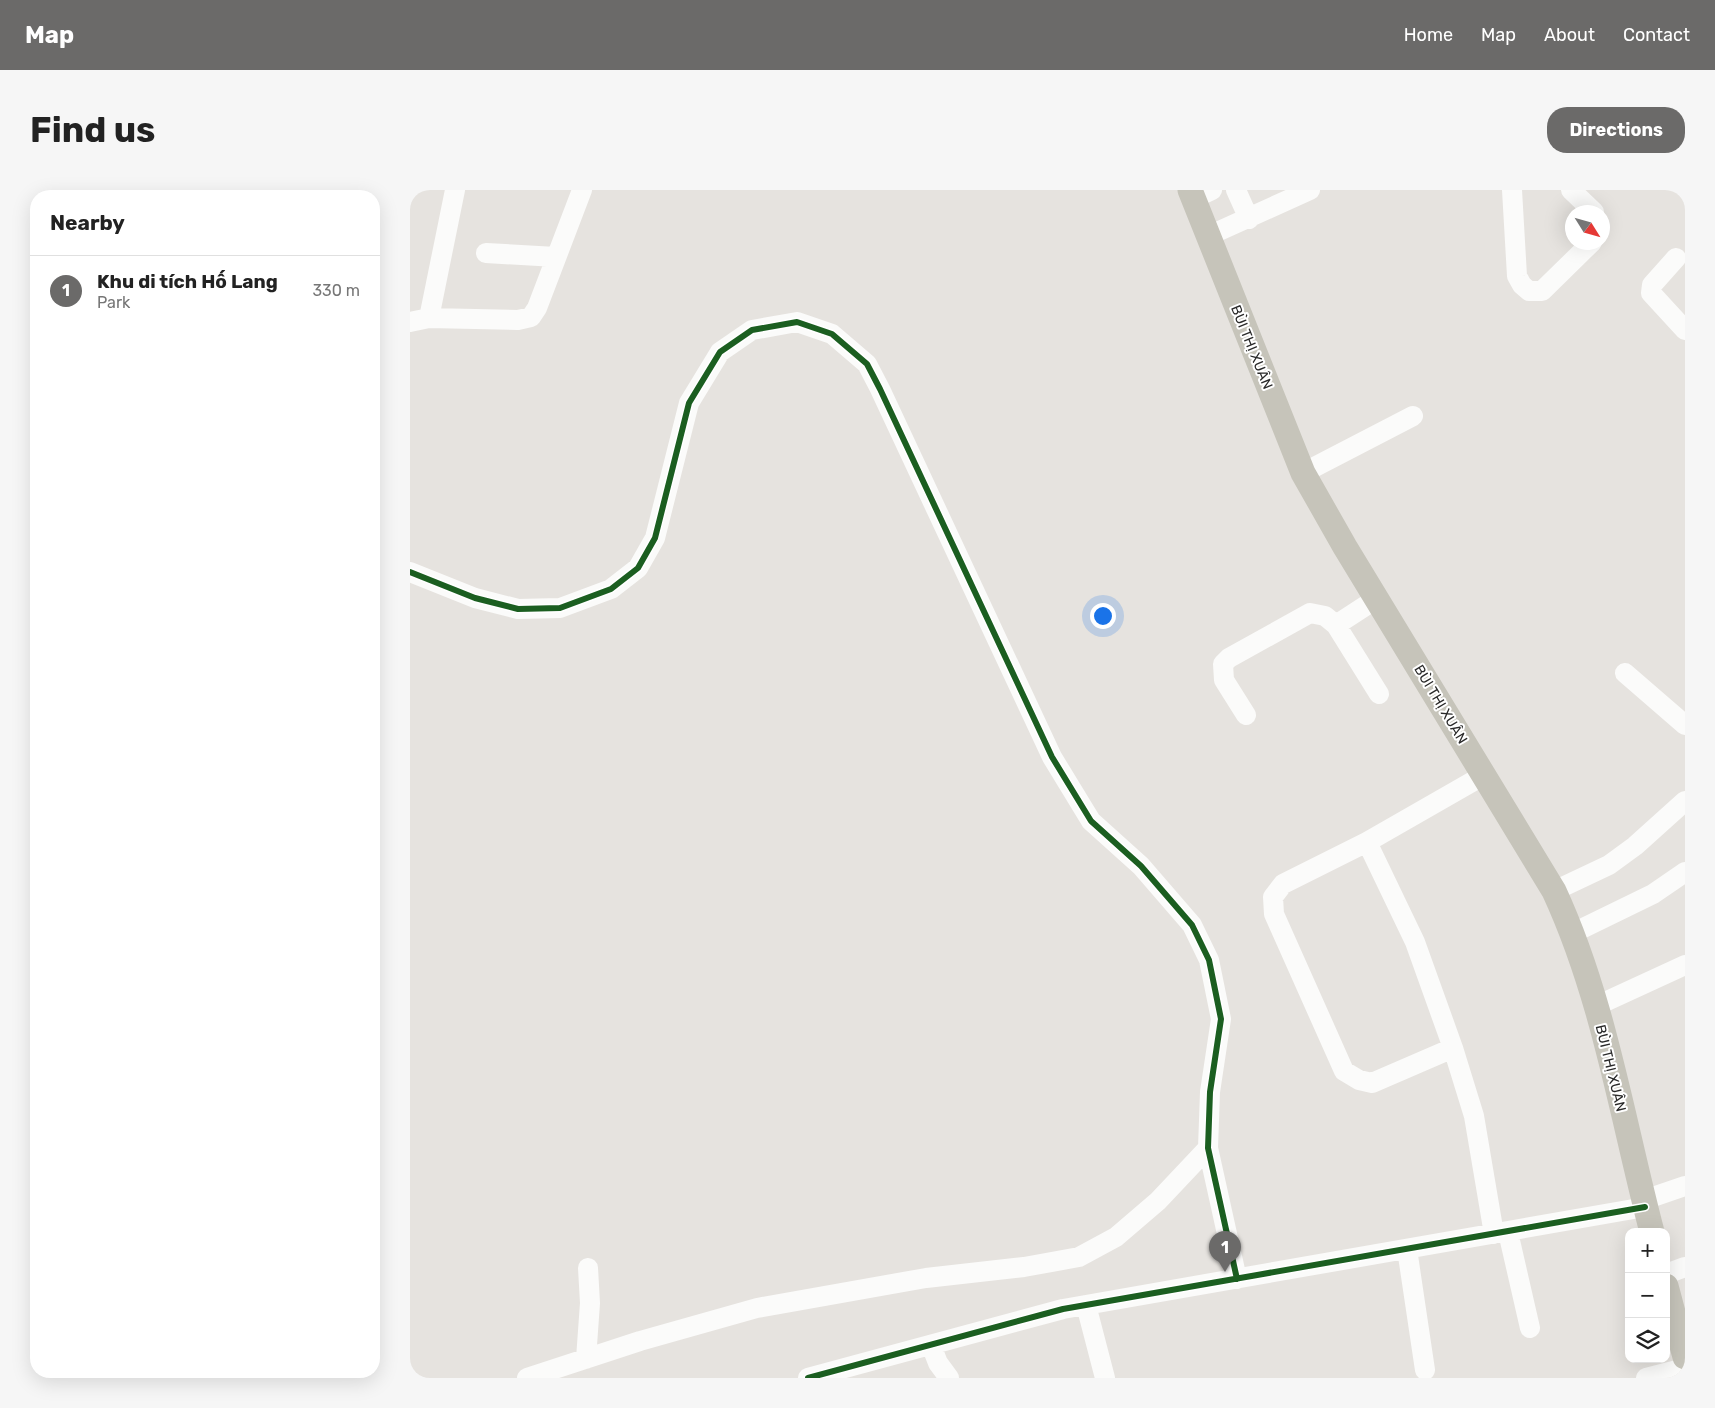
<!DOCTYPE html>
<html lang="en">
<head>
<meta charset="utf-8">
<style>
	body { margin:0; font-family:Rubik,sans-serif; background:#f6f6f6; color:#222 }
	.controls { position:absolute; right:15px; bottom:15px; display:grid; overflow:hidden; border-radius:10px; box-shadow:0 5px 20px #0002 }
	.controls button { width:45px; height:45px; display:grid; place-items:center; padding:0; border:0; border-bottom:1px solid #e0e0e0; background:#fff; color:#222; font:25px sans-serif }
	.compass { position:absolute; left:1155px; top:15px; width:45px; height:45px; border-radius:50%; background:#fff; box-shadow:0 5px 20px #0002; rotate:127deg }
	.you { position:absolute; left:692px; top:425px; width:18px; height:18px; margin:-12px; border:4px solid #fff; border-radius:50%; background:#1a73e8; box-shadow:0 0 0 8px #1a73e833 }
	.badge { display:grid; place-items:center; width:32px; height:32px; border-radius:50%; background:#6b6a69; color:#fff; font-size:16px; font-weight:700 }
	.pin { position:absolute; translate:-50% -41px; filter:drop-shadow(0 1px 2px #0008) }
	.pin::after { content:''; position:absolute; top:26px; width:18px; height:15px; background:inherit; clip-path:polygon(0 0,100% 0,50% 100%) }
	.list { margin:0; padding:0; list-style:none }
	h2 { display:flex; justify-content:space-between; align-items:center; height:65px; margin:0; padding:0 20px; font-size:21px }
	h2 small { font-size:16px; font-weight:400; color:#767676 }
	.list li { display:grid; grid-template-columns:32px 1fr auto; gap:15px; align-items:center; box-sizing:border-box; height:70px; padding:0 20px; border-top:1px solid #e0e0e0 }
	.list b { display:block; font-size:19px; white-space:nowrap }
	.list p { margin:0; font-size:16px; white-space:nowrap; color:#767676 }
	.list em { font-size:16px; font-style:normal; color:#767676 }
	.icon { flex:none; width:28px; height:28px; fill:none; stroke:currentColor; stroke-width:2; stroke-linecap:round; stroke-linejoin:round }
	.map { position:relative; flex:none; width:1275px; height:1188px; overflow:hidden; border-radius:20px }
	header { display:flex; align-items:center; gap:30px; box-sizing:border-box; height:70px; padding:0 25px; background:#6b6a69; color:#fff }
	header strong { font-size:24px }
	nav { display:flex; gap:28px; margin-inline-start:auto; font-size:18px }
	.intro { display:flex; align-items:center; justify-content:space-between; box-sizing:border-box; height:120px; padding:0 30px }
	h1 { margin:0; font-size:35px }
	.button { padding:12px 22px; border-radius:20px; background:#6b6a69; color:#fff; font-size:18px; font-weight:700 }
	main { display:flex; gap:30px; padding:0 30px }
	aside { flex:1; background:#fff; border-radius:20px; box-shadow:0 5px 20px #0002 }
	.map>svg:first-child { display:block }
</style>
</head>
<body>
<header>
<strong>Map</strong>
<nav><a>Home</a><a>Map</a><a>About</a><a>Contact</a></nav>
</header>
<div class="intro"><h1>Find us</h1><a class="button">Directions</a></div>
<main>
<aside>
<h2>Nearby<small></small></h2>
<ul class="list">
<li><span class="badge">1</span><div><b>Khu di tích Hố Lang</b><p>Park</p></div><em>330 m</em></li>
</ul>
</aside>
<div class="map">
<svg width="1275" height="1188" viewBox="0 0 1275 1188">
	<rect width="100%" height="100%" fill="#e6e3df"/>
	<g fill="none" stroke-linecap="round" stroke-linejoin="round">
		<path stroke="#fbfbfa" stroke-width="20" d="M826 0 839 29
			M1102 0 1107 86 1112 95 1119 101H1132L1182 52
			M1161 0 1184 22
			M783 9 802 0
			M798 46 900 0
			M76 63 146 67
			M1266 68 1242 95 1241 103 1275 140
			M19 128 45 0
			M0 132 19 128 108 130 121 127 127 118 172 0
			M893 283 1003 226
			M0 382 65 408 108 419 150 418 201 399 228 378 245 348 279 213 310 162 342 140 387 132 422 144 457 174 470 199 642 567 681 631 731 676 782 735 799 770 811 829 800 902 798 958 827 1089
			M926 435 969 504
			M1215 483 1275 535
			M836 525 814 490 813 474 819 468 900 423 915 426 926 435 966 409
			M957 652 1005 752 1043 858 1064 926 1084 1044
			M1144 701 1199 675 1225 656 1275 611
			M1163 743 1243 704 1275 682
			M1186 816 1275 775
			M1043 858 962 893 949 890 934 881 864 724 863 707 873 694 957 652 1074 585
			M1234 1010 1275 996
			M1098 1042 1120 1138
			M997 1059 1015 1180
			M1256 1084 1275 1077
			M676 1115 695 1188
			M521 1155 528 1173 539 1188
			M176 1169 180 1113 178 1078
			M117 1188 230 1151 347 1118 516 1088 614 1077 669 1067 706 1047 748 1011 798 958
			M398 1188 653 1119 1235 1017
			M1236 1188 1275 1178"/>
		<path stroke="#c6c4ba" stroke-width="25" d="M780 0 893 283 935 357 1144 701C1194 809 1212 928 1242 1042
			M1256 1096 1275 1167"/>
		<defs>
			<path id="cycleway" d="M0 382 65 408 108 419 150 418 201 399 228 378 245 348 279 213 310 162 342 140 387 132 422 144 457 174 470 199 642 567 681 631 731 676 782 735 799 770 811 829 800 902 798 958 827 1089
				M398 1188 653 1119 1235 1017"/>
		</defs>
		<use href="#cycleway" stroke="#fff" stroke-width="9"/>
		<use href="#cycleway" stroke="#1b5e20" stroke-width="6"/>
	</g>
	<g text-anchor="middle" stroke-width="4" stroke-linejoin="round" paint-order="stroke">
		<g font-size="14" fill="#292929" stroke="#fff">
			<text transform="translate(842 157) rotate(68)" y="5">BÙI THỊ XUÂN</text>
			<text transform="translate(1031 514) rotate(59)" y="5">BÙI THỊ XUÂN</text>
			<text transform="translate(1201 878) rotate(76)" y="5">BÙI THỊ XUÂN</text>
		</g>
	</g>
</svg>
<div class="controls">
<button>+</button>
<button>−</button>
<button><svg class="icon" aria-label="layers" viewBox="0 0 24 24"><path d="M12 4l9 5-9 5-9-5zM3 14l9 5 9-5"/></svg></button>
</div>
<svg class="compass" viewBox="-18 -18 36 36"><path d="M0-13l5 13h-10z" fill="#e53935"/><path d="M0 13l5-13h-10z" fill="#767676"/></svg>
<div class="you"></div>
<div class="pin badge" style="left:815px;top:1082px">1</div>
</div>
</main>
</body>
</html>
